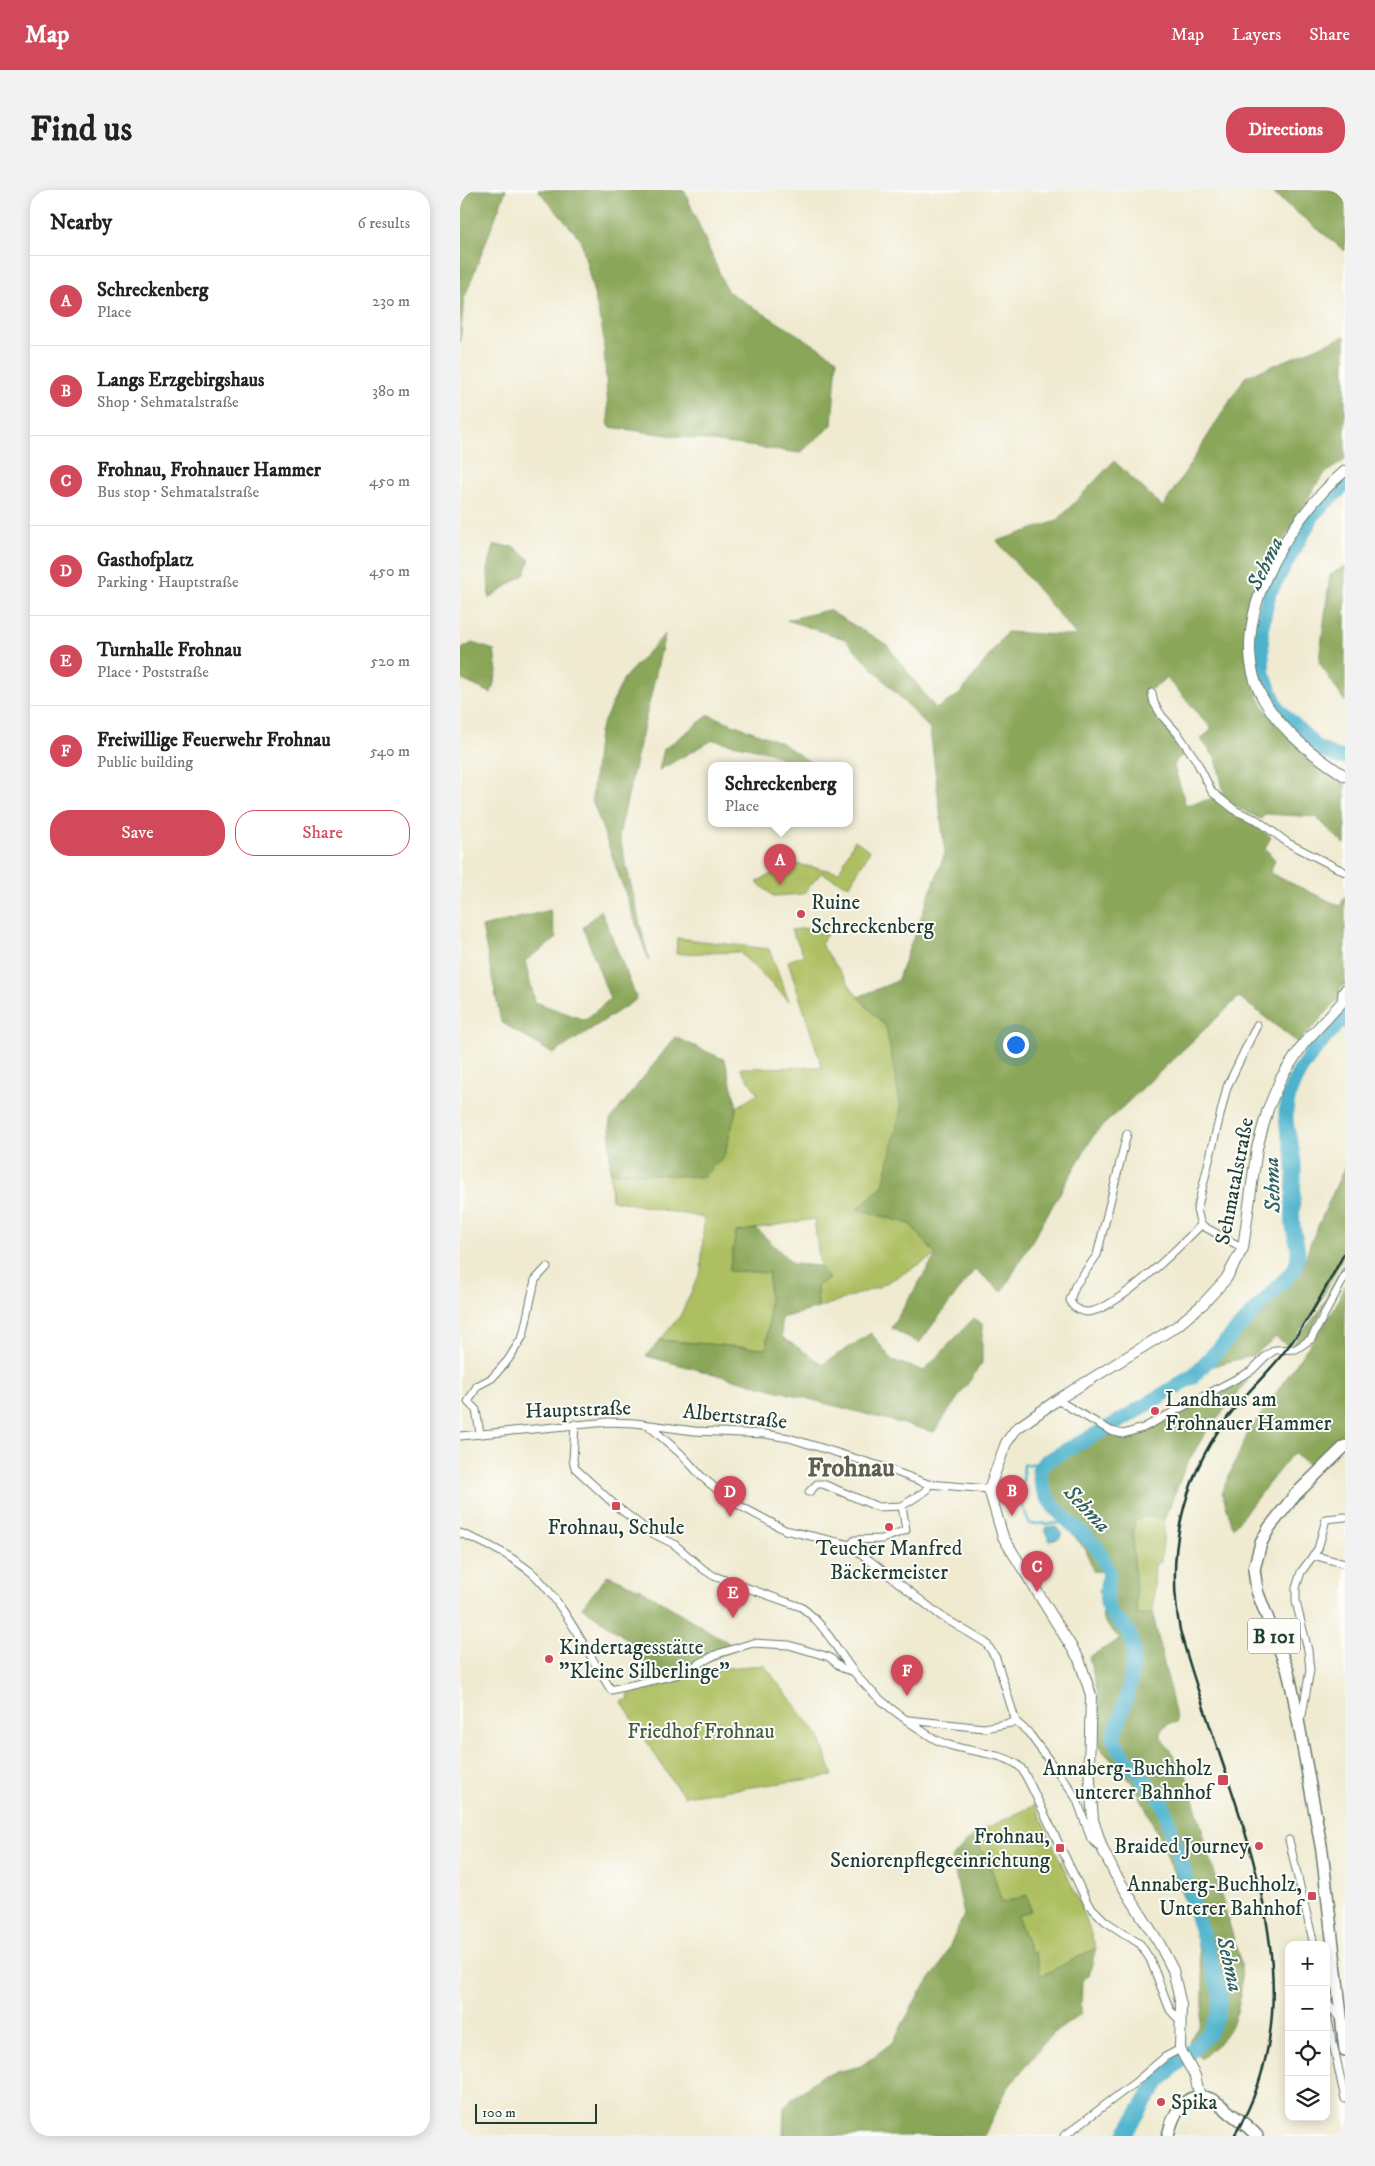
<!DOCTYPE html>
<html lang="en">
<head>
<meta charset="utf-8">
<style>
	body { margin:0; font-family:"IM FELL DW Pica",serif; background:#f2f2f2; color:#222 }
	.controls { position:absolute; right:15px; bottom:15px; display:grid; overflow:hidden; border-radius:10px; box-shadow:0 2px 12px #0003 }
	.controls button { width:45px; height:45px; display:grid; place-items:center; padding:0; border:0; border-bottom:1px solid #e0e0e0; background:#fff; color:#222; font:25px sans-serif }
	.scale { position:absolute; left:15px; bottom:12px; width:122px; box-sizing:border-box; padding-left:5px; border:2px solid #1f3d34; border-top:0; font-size:14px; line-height:18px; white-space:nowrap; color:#1f3d34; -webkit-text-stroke:4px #fdfcf7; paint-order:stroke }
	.you { position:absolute; left:555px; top:854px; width:18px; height:18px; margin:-12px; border:4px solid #fff; border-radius:50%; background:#1a73e8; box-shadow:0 0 0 8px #1a73e833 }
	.badge { display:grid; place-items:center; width:32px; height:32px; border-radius:50%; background:#d1495b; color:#fff; font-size:16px; font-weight:700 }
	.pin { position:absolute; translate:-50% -41px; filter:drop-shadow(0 1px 2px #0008) }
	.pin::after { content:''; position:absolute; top:26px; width:18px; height:15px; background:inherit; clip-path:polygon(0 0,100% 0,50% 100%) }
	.popup { position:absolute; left:248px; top:572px; width:145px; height:65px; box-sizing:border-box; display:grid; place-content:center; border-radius:10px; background:#fff; filter:drop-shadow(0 1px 4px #0005); font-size:16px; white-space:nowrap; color:#767676 }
	.popup b { font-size:19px; color:#222 }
	.popup::after { content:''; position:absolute; left:50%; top:100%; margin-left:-10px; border:10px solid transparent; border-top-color:#fff }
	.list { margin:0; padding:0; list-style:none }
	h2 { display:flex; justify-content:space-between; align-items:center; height:65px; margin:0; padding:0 20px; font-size:21px }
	h2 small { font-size:16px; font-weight:400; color:#767676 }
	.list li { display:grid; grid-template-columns:32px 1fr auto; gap:15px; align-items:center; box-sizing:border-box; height:90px; padding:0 20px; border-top:1px solid #e0e0e0 }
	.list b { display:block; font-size:19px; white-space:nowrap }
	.list p { margin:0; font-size:16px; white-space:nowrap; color:#767676 }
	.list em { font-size:16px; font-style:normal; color:#767676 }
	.actions { display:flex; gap:10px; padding:15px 20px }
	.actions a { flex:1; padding:11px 0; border:1px solid #d1495b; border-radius:20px; text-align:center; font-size:18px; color:#d1495b }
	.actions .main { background:#d1495b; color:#fff }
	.icon { flex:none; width:28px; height:28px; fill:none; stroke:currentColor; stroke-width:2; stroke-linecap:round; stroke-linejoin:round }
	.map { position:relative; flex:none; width:885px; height:1946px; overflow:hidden; border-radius:20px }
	header { display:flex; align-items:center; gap:30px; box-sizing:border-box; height:70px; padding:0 25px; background:#d1495b; color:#fff }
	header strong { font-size:24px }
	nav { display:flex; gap:28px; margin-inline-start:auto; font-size:18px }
	.intro { display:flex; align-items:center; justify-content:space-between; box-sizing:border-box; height:120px; padding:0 30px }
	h1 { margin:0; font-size:35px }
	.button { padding:12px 22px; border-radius:20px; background:#d1495b; color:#fff; font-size:18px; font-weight:700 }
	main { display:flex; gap:30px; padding:0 30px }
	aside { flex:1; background:#fff; border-radius:20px; box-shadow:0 2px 12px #0003 }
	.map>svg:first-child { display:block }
</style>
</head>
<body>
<header>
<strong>Map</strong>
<nav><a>Map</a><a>Layers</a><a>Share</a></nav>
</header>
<div class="intro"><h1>Find us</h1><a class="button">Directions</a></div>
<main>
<aside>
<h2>Nearby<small>6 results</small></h2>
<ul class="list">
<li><span class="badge">A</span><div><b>Schreckenberg</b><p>Place</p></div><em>230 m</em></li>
<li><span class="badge">B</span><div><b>Langs Erzgebirgshaus</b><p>Shop · Sehmatalstraße</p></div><em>380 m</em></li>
<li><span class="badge">C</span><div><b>Frohnau, Frohnauer Hammer</b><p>Bus stop · Sehmatalstraße</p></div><em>450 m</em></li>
<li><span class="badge">D</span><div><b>Gasthofplatz</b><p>Parking · Hauptstraße</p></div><em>450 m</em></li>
<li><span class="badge">E</span><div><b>Turnhalle Frohnau</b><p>Place · Poststraße</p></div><em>520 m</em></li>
<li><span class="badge">F</span><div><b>Freiwillige Feuerwehr Frohnau</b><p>Public building</p></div><em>540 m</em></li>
</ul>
<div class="actions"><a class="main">Save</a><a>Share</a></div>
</aside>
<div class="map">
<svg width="885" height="1946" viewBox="0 0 885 1946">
	<rect width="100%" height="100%" fill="#fdfcf7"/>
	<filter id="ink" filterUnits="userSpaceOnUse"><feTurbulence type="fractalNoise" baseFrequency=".02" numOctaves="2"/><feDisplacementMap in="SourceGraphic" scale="10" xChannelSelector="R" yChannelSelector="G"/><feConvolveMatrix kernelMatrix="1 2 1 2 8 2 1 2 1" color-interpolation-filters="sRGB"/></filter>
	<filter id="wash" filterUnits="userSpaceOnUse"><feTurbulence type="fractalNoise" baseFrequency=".0096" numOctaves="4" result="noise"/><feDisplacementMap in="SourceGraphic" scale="20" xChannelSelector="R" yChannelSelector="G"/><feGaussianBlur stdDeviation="1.12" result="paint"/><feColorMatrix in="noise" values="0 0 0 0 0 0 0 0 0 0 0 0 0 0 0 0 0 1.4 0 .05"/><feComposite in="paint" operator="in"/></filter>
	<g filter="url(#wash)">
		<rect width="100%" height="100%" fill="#efead0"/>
		<path fill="#aebf62" stroke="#667e4b" d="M395 650 410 661 389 696 361 683 343 704 313 706 297 692 330 673 379 682Z
			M372 735 361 754 398 807 426 837 442 918 423 996 397 1019 450 1034 476 1065 419 1097 358 1118 357 1095 368 1089 360 1076 354 1029 276 1042 309 1083V1132L306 1159 200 1150 220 1126 241 1081 244 1028 152 1010 150 982 243 987 264 966 277 917 298 904 280 878 362 877 328 771 344 765 331 740Z
			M217 748 309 759 329 811 279 762 216 764Z
			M686 1326 705 1328 701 1371 695 1375 693 1424 677 1425 673 1356 674 1330Z
			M304 1475 359 1546 373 1586 224 1606 210 1588 161 1511 169 1510 168 1502 266 1478Z
			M575 1615 622 1718 636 1758 581 1786 575 1762 571 1763 557 1725 566 1705 542 1714 533 1683 514 1644Z"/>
		<path fill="#8aa658" stroke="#547246" d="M0 0H46L4 109 0 152Z
			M78 0H224L267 101 377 169 372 235 340 263 149 237 143 142 121 50Z
			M812 0H885V61L815 5Z
			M885 146V270C879 274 872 278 866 283 854 294 837 328 827 344 758 451 776 524 885 590V655L856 627 806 624 801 629 776 617 760 604 764 603 756 569 741 549 752 539 707 488 685 503 725 564 717 569 714 576 726 616 753 608 811 647 805 658 815 670 810 683 880 716 885 706V794L880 800 877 811 838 853 779 807 635 943 542 1102 515 1079 459 1153 431 1138 476 1065 450 1034 397 1019 423 996 441 918 426 837 398 807 437 791 485 663 470 539 385 449 327 430 368 420 426 454 476 519 500 504 547 442 617 446 537 351 597 331 654 271 703 317 785 187Z
			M34 355 54 357 70 370 65 384 29 408 28 379Z
			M885 376V512L859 472 870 385Z
			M205 444 159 645 189 771 132 609 139 542 164 488Z
			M12 453 34 460 37 482 31 503 0 489V460Z
			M249 525 320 552 356 576H334L310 562 253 550 199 580 204 559Z
			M90 720 96 749 65 771 75 812 125 830 150 809 123 737 141 720 177 809 93 864 41 832 22 737Z
			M215 847 265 870 277 917 264 966 243 987 150 982V930Z
			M885 976V1062L857 1118 828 1156 816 1147 794 1165 745 1178 733 1179 781 1142 811 1108 834 1087 845 1072 850 1054Z
			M297 1039 333 1074 360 1076 369 1089 357 1095 358 1118 321 1128 322 1147 363 1174 411 1143 432 1170 464 1181 514 1128 522 1134V1173L474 1242 186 1166 200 1150 306 1159 309 1132V1083L269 1081 276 1042Z
			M885 1072V1076L846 1151 832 1155 860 1120Z
			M885 1095V1248L852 1277 833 1263 773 1338 762 1302 788 1243 873 1121Z
			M788 1190 746 1242 726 1275 705 1328 686 1326 674 1331 673 1356 677 1425 693 1424 717 1532 708 1534 701 1540V1548L725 1581 781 1774C783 1818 776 1841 741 1869L729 1851 740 1834 743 1816V1789L735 1738 702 1653 675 1596 640 1558 638 1504 629 1467 660 1449 643 1430 639 1400 653 1394V1382L633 1381 626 1360 585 1312 576 1295 583 1292 588 1276 647 1241 658 1248 669 1249Z
			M148 1385 182 1400 277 1458 219 1484 191 1492 182 1460 122 1417Z
			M514 1644 533 1683 542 1713 567 1705 571 1721 557 1726 571 1762H575L581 1786 636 1758 629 1785 622 1791 621 1824 590 1846 547 1899 524 1946H323L324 1916 361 1886 401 1876 433 1852 460 1802 481 1775 504 1725 492 1668Z"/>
		<path fill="#4eb3cd" stroke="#367880" d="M587 1337H596L602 1343 599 1349 590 1351 585 1342Z"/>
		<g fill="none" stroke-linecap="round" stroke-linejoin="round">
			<path stroke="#4eb3cd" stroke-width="2.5" d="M585 1272 564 1275 563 1292 559 1309 570 1334 608 1333"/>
			<path stroke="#4eb3cd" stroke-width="15" d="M885 295 855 322 809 403 801 440 803 484 818 519 858 558 878 567H885
				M664 1946C676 1928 686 1907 700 1891 725 1862 762 1847 760 1803L703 1614C688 1591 665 1573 653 1548 662 1523 682 1469 669 1443 666 1437 658 1431 653 1426 643 1415 647 1396 649 1382 645 1375 642 1364 637 1358 614 1330 583 1322 579 1280L585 1272 658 1232 733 1186 834 1080C842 1061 836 1055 833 1036 831 1016 835 995 834 975 834 959 826 943 826 926 826 887 860 852 885 827"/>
		</g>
	</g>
	<g filter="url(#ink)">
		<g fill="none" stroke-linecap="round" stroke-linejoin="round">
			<defs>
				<path id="minor" d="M692 503 694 513 702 526 718 544 736 570 752 602 776 621 797 630 828 653 885 682
					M881 812 882 802 885 798
					M667 944 637 1065 615 1096 610 1110 613 1116C617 1119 622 1122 627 1122 656 1121 720 1056 741 1035L783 1058
					M741 1035 737 1020 767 897 797 835
					M597 1210 651 1241 663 1244 683 1238 791 1181 806 1166 815 1160 836 1159 851 1149 885 1086
					M115 1234 113 1270 115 1278 156 1316 190 1342 214 1354 243 1379 254 1386 341 1417C365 1434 376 1459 394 1482 412 1506 447 1532 473 1548 497 1563 542 1560 560 1577 564 1581 567 1589 570 1594L628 1714 645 1731 680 1754 690 1769 710 1820 720 1831
					M189 1236 221 1264 242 1287 271 1311 325 1340 390 1355 481 1426 526 1453 536 1468 556 1532 568 1542 609 1597 617 1610 631 1649 641 1658
					M20 1243 16 1220 8 1212 17 1196 32 1188 48 1170 63 1146 75 1090 87 1077
					M0 1246 148 1232 175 1233 234 1241 305 1244 329 1248 420 1276 468 1294 529 1299
					M349 1302 357 1294H363L418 1317 442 1316
					M0 1343C26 1353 49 1364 71 1382 98 1404 131 1468 151 1500L219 1484 257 1464 293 1453 329 1455 369 1467 382 1478 394 1482
					M390 1355 395 1350 422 1349 446 1340 442 1316 467 1300 468 1294
					M853 1365 885 1374
					M838 1529 842 1525 850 1480 848 1460 836 1412V1398L841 1382 858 1359 866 1329 885 1327
					M449 1530 524 1538 556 1532
					M829 1650 854 1755
					M866 1810 876 1824 882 1828
					M866 1821 885 1909
					M604 1946 677 1891 705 1867 720 1859"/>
				<path id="secondary" d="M885 281C828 329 759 438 805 512 825 544 853 565 885 586
					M740 1907 735 1886 720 1859 721 1815 713 1780 699 1753 655 1684 643 1660 633 1630 629 1578 631 1505 619 1469 543 1347 529 1299 546 1253 556 1239 597 1210 717 1136 743 1114 766 1089 783 1058 797 958 808 919 821 888 844 853 885 809"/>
				<path id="primary" d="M885 1256 835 1305 809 1338 801 1353 794 1379 797 1401 828 1481 834 1508 862 1661 885 1860
					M708 1946C712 1927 723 1901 748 1908 756 1910 764 1918 770 1923 780 1930 789 1937 797 1946"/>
			</defs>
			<use href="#minor" stroke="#687a6b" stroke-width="9"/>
			<use href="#secondary" stroke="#687a6b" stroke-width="12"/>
			<use href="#primary" stroke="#687a6b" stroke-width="14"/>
			<use href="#minor" stroke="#fff" stroke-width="7"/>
			<use href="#secondary" stroke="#fff" stroke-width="10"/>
			<use href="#primary" stroke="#fff" stroke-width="11"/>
			<path stroke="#1f3d34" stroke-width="2.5" d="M774 1946C871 1788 761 1598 720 1440 706 1367 721 1292 765 1231 782 1206 806 1186 824 1162 849 1131 866 1097 885 1062"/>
		</g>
	</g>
	<g fill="#d1495b" stroke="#fdfcf7" stroke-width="2">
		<circle cx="341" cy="724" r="5"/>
		<circle cx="695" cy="1221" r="5"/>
		<rect x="151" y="1311" width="10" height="10" rx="2.5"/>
		<circle cx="429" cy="1337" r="5"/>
		<circle cx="89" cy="1469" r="5"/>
		<rect x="757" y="1584" width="12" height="12" rx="2.5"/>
		<circle cx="799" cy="1656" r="5"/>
		<rect x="595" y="1653" width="10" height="10" rx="2.5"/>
		<rect x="847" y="1701" width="10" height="10" rx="2.5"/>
		<circle cx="701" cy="1912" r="5"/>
	</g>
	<g text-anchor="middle" stroke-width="4" stroke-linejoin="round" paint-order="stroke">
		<rect fill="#fdfcf7" stroke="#62766e" stroke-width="1" x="788" y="1428.5" width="52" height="35" rx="4"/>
		<g font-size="20" font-weight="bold" fill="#1f3d34">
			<text x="814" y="1453">B 101</text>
		</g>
		<g font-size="21" fill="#1f3d34" stroke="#fdfcf7" text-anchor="start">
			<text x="351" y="719">Ruine<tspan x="351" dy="24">Schreckenberg</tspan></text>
			<text x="705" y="1216">Landhaus am<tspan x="705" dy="24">Frohnauer Hammer</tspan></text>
			<text x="156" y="1344" text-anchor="middle">Frohnau, Schule</text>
			<text x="429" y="1365" text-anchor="middle">Teucher Manfred<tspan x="429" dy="24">Bäckermeister</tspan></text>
			<text x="99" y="1464">Kindertagesstätte<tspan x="99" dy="24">"Kleine Silberlinge"</tspan></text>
			<text x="752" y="1585" text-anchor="end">Annaberg-Buchholz<tspan x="752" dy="24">unterer Bahnhof</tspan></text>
			<text x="590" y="1653" text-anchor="end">Frohnau,<tspan x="590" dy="24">Seniorenpflegeeinrichtung</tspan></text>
			<text x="789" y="1663" text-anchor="end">Braided Journey</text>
			<text x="842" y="1701" text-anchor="end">Annaberg-Buchholz,<tspan x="842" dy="24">Unterer Bahnhof</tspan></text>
			<text x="711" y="1919">Spika</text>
		</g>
		<g font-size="21" fill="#1f3d34" stroke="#fdfcf7">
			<text transform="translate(774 991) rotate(-79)" y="7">Sehmatalstraße</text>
			<text transform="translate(118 1219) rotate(-2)" y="7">Hauptstraße</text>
			<text transform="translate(275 1226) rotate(6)" y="7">Albertstraße</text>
		</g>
		<g font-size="21" fill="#435e40" stroke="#fdfcf7">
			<text x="241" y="1548">Friedhof Frohnau</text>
		</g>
		<g font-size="22" font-style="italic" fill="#2d6062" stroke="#fdfcf7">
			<text transform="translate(804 373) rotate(-64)" y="8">Sehma</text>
			<text transform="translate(811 995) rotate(-92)" y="8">Sehma</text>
			<text transform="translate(628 1318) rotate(46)" y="8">Sehma</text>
			<text transform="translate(771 1774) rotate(77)" y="8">Sehma</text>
		</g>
		<g font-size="26" font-weight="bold" fill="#5f5f50" stroke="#fdfcf7">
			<text x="391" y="1286">Frohnau</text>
		</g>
	</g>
</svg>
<div class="controls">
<button>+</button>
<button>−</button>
<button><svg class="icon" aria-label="locate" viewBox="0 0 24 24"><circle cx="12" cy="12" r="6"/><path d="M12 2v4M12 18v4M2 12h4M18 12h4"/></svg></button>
<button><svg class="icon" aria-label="layers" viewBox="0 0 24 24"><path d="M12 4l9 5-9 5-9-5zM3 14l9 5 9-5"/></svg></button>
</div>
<div class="scale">100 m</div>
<div class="you"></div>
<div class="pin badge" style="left:320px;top:695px">A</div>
<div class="popup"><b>Schreckenberg</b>Place</div>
<div class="pin badge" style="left:552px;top:1326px">B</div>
<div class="pin badge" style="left:577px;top:1402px">C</div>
<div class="pin badge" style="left:270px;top:1327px">D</div>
<div class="pin badge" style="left:273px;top:1428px">E</div>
<div class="pin badge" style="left:447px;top:1506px">F</div>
</div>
</main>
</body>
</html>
